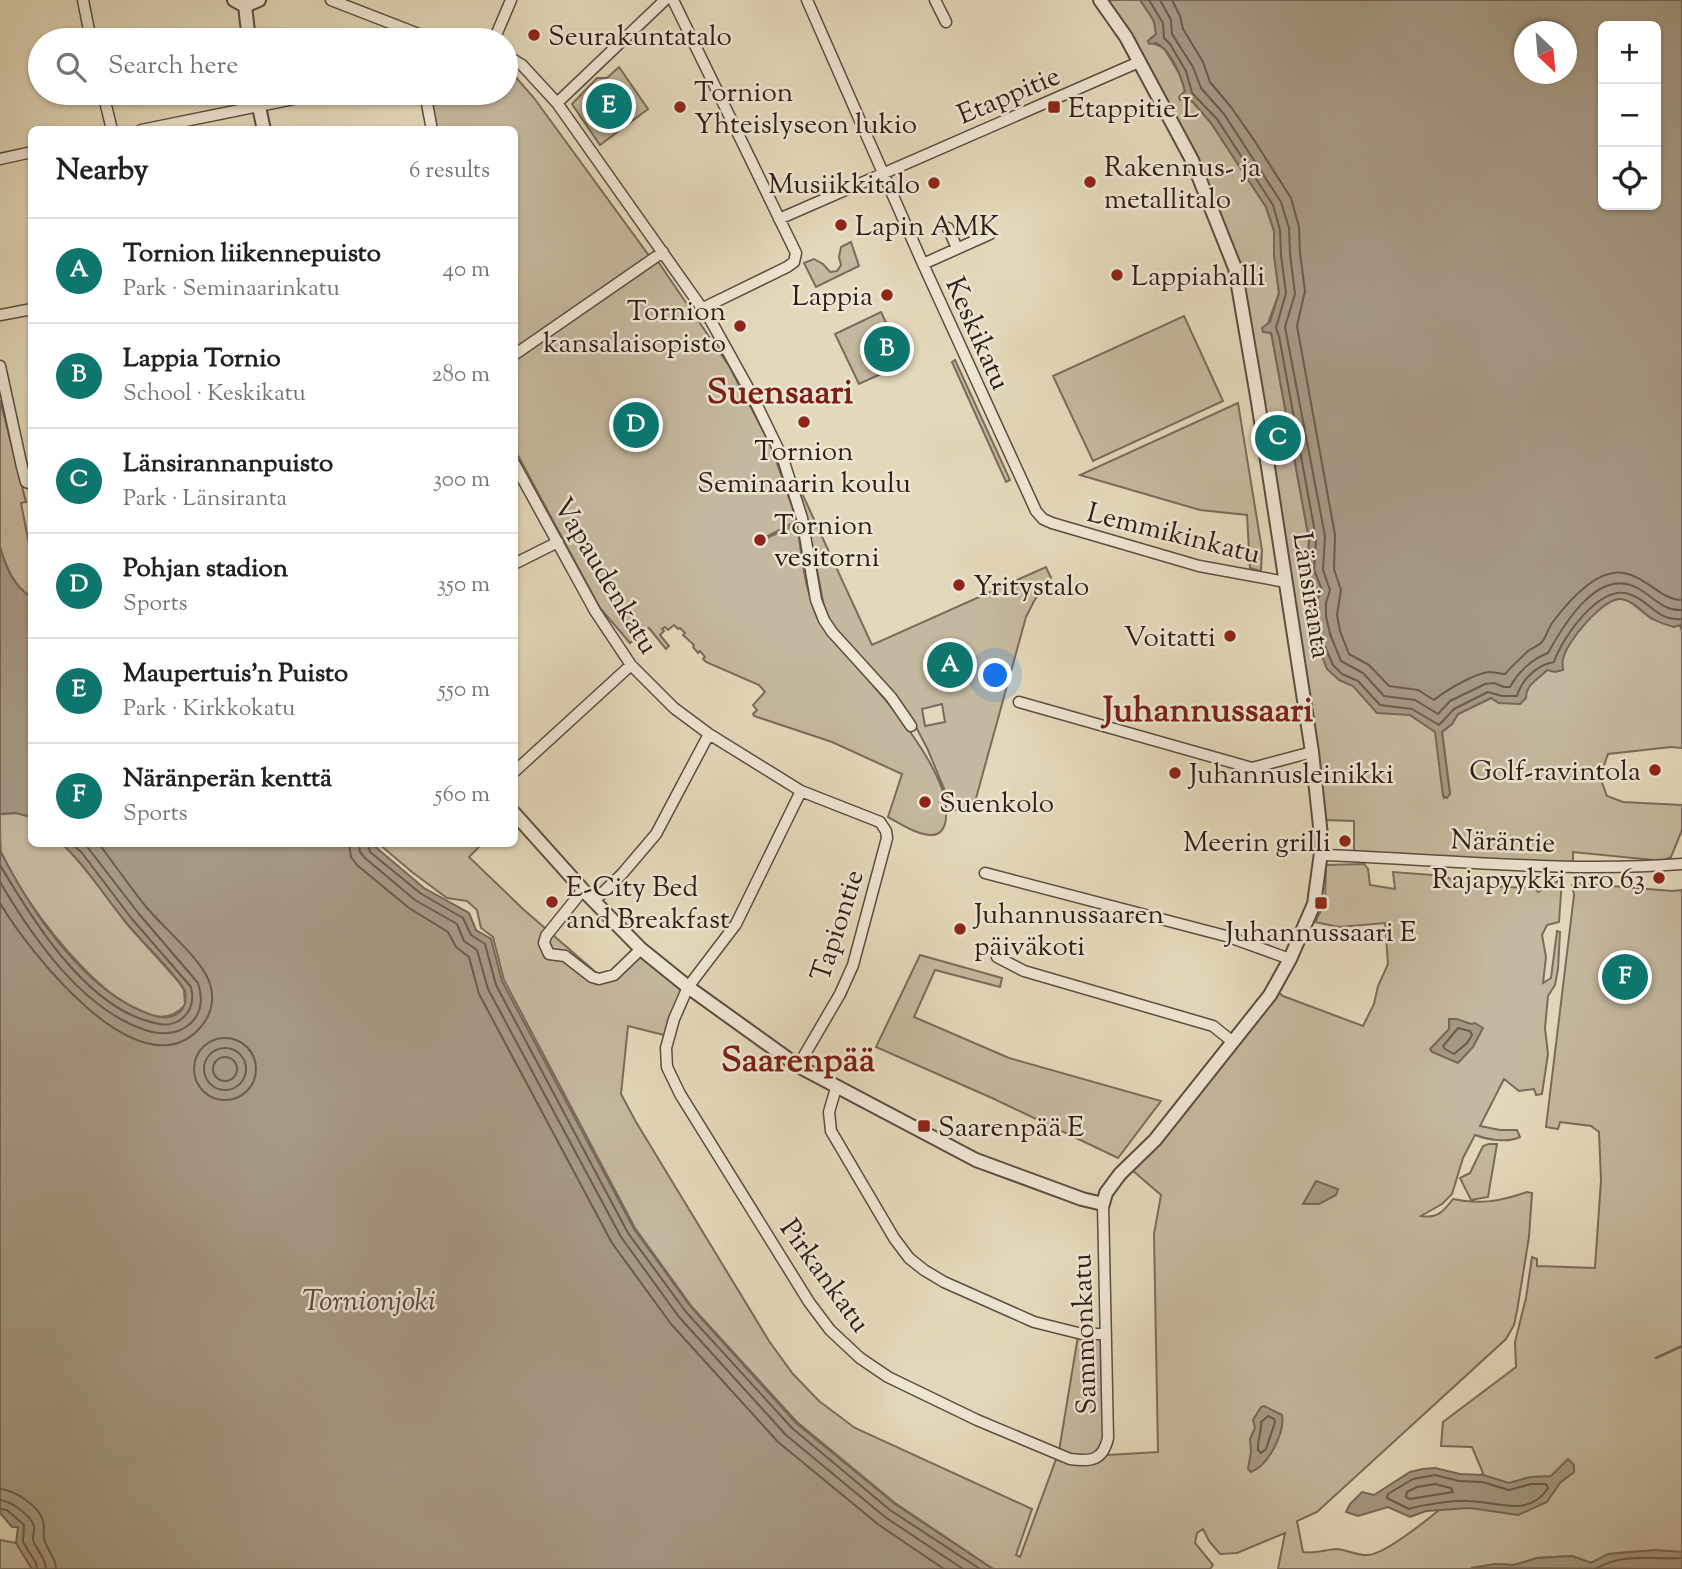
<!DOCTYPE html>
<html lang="en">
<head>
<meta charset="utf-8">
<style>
	body { margin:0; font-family:"Sorts Mill Goudy",serif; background:#f6f6f6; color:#202124 }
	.controls { position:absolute; right:21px; top:21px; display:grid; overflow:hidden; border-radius:10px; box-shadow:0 2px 5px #0004 }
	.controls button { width:63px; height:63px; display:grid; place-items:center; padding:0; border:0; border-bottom:2px solid #e0e0e0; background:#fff; color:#202124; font:35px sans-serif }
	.compass { position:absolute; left:1514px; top:21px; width:63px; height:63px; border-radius:50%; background:#fff; box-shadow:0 2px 5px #0004; rotate:154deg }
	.you { position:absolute; left:996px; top:676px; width:24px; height:24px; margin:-18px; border:5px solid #fff; border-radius:50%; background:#1a73e8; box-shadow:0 0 0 10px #1a73e833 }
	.badge { display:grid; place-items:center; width:46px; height:46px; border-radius:50%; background:#0f766e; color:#fff; font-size:23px; font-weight:700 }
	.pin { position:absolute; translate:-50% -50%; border:4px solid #fff; box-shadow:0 2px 7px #0006 }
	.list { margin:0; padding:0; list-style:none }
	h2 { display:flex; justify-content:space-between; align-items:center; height:91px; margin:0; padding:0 28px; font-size:30px }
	h2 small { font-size:23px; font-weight:400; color:#757577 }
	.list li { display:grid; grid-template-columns:46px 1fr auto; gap:21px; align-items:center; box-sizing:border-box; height:105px; padding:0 28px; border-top:2px solid #e0e0e0 }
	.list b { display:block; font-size:26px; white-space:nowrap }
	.list p { margin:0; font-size:23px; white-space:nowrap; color:#757577 }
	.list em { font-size:23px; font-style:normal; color:#757577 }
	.icon { flex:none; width:38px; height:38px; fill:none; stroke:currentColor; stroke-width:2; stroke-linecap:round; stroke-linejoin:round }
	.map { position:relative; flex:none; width:1682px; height:1569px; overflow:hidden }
	.search { position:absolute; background:#fff; box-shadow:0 2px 5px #0004; left:28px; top:28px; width:490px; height:77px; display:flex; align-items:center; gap:18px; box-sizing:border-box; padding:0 24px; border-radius:38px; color:#757577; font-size:26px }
	.panel { position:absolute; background:#fff; box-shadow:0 2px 5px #0004; left:28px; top:126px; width:490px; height:721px; border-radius:10px }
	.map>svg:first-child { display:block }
</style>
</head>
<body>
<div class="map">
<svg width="1682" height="1569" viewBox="0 0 1682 1569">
	<rect width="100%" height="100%" fill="#e3d9ba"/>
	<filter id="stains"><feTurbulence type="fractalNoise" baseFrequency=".00286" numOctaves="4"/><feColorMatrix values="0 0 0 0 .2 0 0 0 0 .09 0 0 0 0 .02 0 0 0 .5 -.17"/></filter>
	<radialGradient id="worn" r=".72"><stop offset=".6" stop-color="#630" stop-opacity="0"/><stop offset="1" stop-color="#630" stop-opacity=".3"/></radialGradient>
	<path fill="#c4b99e" stroke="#796c5a" stroke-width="2" fill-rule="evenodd" d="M1104 0H1140C1148 10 1156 20 1156 34L1148 41 1164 48 1180 75 1185 91 1181 99H1187L1193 102 1211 123 1266 207 1274 231V255L1279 293 1267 326 1272 337 1309 539 1307 570 1315 590 1310 595V618L1315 639 1339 680 1353 686 1366 698 1389 712 1410 715 1436 732 1444 798 1450 794 1442 732 1452 724 1458 714 1491 698 1499 703 1526 691 1556 577 1629 601 1652 619 1680 625 1682 631V748L1671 747 1608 754 1600 777 1607 796 1623 802 1682 805V830L1671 857 1663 861 1573 852V868L1354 852V821L1325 820 1237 268 1195 158Z
		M619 67 648 109 600 145 572 104 597 78H607Z
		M506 71 514 75 534 98 650 257 515 349 514 130 437 129 431 100 443 93H506Z
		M851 242 859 266 816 287 804 263 814 259 823 264 830 272 837 271 841 265 839 257 841 247Z
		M657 260 729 366 771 446 797 521 766 537 762 535 757 537 756 543 760 545 765 543 767 538 797 524C802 557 804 593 821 622 830 639 846 653 858 668 885 699 908 725 929 761 938 778 948 797 946 816 946 825 942 835 932 835 917 835 901 824 888 817L902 774 832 742 754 716 753 714 757 710 753 705 765 692 759 685 706 662 703 659 705 657 700 651 698 653 693 647 694 645 683 635 685 633 680 628 678 629 674 625 668 630 665 627 662 629 664 631 660 635 669 646 666 649 649 628 630 643 600 608 515 450 514 358Z
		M881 312 905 363 859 384 835 334Z
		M1184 316 1223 401 1093 461 1053 376Z
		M955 360 1010 480 1006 482 952 362Z
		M0 400 26 502 21 503 31 554V597C14 586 6 567 0 547Z
		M1238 403 1262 550 1261 571 1250 568 1247 515 1200 510 1080 475Z
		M794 476 872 645 1046 567 1051 578 1034 601 1026 617 975 802C969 811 961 814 952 808L928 750 915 725 834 629 825 612 813 548ZM942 704 945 722 925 726 922 709Z
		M16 813 31 817 32 844H62L77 857 127 924 179 982 184 990 185 1005C138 1062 15 893 1 852 0 841 0 825 0 814Z
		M379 844H482L469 857 523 909 599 975 612 972 640 944 692 990 672 1037 628 1026 621 1094 636 1122 769 1341 793 1374 819 1401 855 1428 1032 1509 1016 1555 1020 1557 1059 1451 1078 1336 1103 1337 1108 1455 1158 1452 1154 1234 1161 1195 1132 1170 1170 1131 1277 991 1283 996 1363 1026 1374 1004 1378 986 1388 964 1385 923 1339 927 1315 922 1325 903 1326 865 1364 864 1368 869 1370 885 1395 889 1393 872 1446 876 1458 885 1535 888 1538 892 1562 879 1559 922 1547 925 1542 935 1546 957 1543 983 1551 978 1557 931 1560 932 1558 969 1555 985 1548 996 1545 1028 1548 1054 1542 1094 1536 1095 1534 1089 1519 1091 1504 1079 1480 1126 1500 1130H1517L1520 1137C1508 1143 1488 1140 1475 1135L1463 1158 1452 1194 1442 1204 1421 1216C1437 1219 1444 1211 1453 1199 1480 1205 1501 1201 1527 1192L1532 1193 1529 1237 1517 1311 1514 1325 1506 1339 1317 1512 1297 1521 1303 1552C1315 1554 1324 1550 1336 1549 1346 1549 1357 1556 1368 1555 1391 1554 1463 1490 1483 1473L1472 1447 1441 1446 1443 1422 1516 1367 1515 1342 1526 1298 1532 1257 1537 1259V1266L1595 1268 1601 1180 1599 1132 1591 1126 1560 1122 1558 1129 1546 1127 1574 895 1572 885 1576 883 1672 891 1682 890V1552C1648 1553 1623 1546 1591 1563L1572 1556 1537 1558 1514 1565 1495 1564 1471 1569H1278L1285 1533 1237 1553 1220 1554 1209 1541 1203 1529 1197 1533 1195 1543 1213 1565 1210 1569H993L895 1503 797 1422 692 1307 635 1228 504 980 493 937 481 928 477 910 467 901 447 898 412 872Z
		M920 955 1002 978 1000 987 935 970 914 1017 1009 1058 1161 1101 1118 1158 992 1098 876 1047Z
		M1489 1144H1497L1488 1197 1471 1200 1460 1178 1470 1173 1483 1146Z
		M0 1540 16 1543 32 1569H0Z"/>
	<path fill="#a59982" stroke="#756857" stroke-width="2" fill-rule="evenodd" d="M1140 0H1682V631L1680 625 1674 627C1667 625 1660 623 1653 619 1642 613 1635 601 1621 599 1604 597 1566 642 1563 659 1562 660 1563 669 1563 670L1555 672 1547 670C1538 680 1526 684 1526 698L1520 704 1499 703 1491 698 1458 714 1452 724 1442 732 1450 794 1447 798 1443 796 1435 732 1410 715 1377 713 1353 686 1339 680 1327 669 1315 639 1310 618V594L1315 590C1303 576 1309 556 1309 539L1272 337 1271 333 1263 332 1262 328 1270 322 1279 293 1274 255V231L1266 207 1211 123 1193 102 1185 98 1180 100 1179 97 1185 91C1181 76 1171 50 1156 43L1149 44 1148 41 1156 34 1154 21ZM1656 26V205H1603V26ZM1524 32H1566V74H1524Z
		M0 547C6 567 13 586 31 597V817L16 813 0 814Z
		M62 844H372L424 888 469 913 476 930 491 939 502 981 634 1229 691 1307 796 1423 895 1504 993 1569H32L16 1543 18 1527H12L0 1513V850C30 910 85 993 152 1015 163 1019 178 1019 184 1006 186 1002 186 995 185 991 177 975 142 942 129 926 106 899 88 868 62 844Z
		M1449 1019H1457L1471 1024 1475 1023 1483 1028 1473 1047 1458 1063 1432 1052 1430 1049 1449 1029Z
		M1316 1181 1338 1189 1336 1195 1319 1204H1303Z
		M1264 1406 1282 1415C1285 1433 1268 1466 1251 1472L1248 1469 1251 1452 1250 1439 1255 1428 1253 1420 1261 1407Z
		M1568 1459 1574 1465V1472L1560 1483 1547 1502 1518 1515 1470 1508 1426 1511 1410 1517 1388 1507 1358 1516 1346 1512 1350 1504 1362 1492 1374 1495 1410 1472 1423 1469 1435 1468 1460 1474 1483 1475 1509 1483 1530 1477 1551 1476Z
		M1655 1550 1682 1552V1569L1471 1568 1495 1564 1514 1565 1537 1558 1572 1556 1591 1563 1608 1554Z"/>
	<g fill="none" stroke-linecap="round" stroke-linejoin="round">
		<path stroke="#6a5c4c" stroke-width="2" d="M1149 0 1163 23 1164 38 1170 44 1186 71 1192 93 1217 119 1273 205 1280 230 1281 255 1286 293 1276 328 1279 336 1316 538 1314 570 1322 590 1317 600V617L1321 637 1333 665 1342 674 1358 681 1380 705 1412 709 1439 725 1454 709 1488 692 1502 696H1517C1522 679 1537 665 1554 662 1562 637 1600 584 1629 594 1651 601 1656 621 1682 619
			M1160 0 1171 20 1172 34 1193 67 1201 88 1224 114 1281 202 1289 228 1290 254 1295 294 1285 327 1325 536 1323 570 1330 590 1326 603V616L1330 634 1341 661 1363 673 1384 696 1415 700 1438 714 1450 701 1485 684 1494 683 1504 687H1510C1518 672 1532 659 1548 653 1564 624 1599 565 1639 589 1655 598 1663 611 1682 610
			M1172 0 1180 16 1183 29 1203 62 1210 82 1231 107 1254 140 1291 198 1299 227 1300 253 1305 291 1297 326 1335 535 1334 569 1341 590 1337 615 1340 631 1349 654 1369 665 1389 686 1418 690 1434 700C1445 691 1475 673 1489 672 1495 672 1500 674 1505 674 1513 665 1520 659 1528 651 1532 648 1538 646 1542 642 1546 637 1548 629 1552 623 1567 603 1596 568 1624 573 1647 577 1661 600 1682 600
			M349 844 351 857 357 865 409 908 448 932 456 947 469 957 479 994 612 1243 671 1324 778 1442 879 1525 944 1569
			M359 844 360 852 365 858 415 900 457 924 464 941 477 950 488 989 621 1237 679 1317 786 1435 885 1517 963 1569
			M368 844 370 852 420 893 463 918 471 935 485 944 496 985 628 1233 686 1312 792 1428 890 1510 980 1569
			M0 865C32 919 82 1000 144 1020 157 1024 168 1028 180 1020 192 1012 194 1000 191 987L132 919 82 853 72 844
			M0 882C33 938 82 1009 145 1030 161 1035 178 1035 191 1023 202 1012 203 998 198 983L139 914 85 844
			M0 903C27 949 137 1092 198 1030 211 1017 216 999 209 981 200 958 164 928 147 908 130 887 115 865 99 844
			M1458 1028 1470 1031 1472 1035 1467 1043 1454 1054 1445 1049 1443 1046Z
			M194 1069a31 31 0 1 1 62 0a31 31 0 1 1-62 0Z
			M204 1069a21 21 0 1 1 42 0a21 21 0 1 1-42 0Z
			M213 1069a12 12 0 1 1 24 0a12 12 0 1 1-24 0Z
			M1268 1416 1274 1419 1275 1422 1266 1449 1261 1453 1258 1450C1257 1440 1262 1432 1261 1422Z
			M1435 1475 1459 1481 1482 1482 1509 1490 1531 1484H1546L1548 1488C1528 1519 1496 1501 1468 1501 1455 1500 1421 1505 1409 1509L1387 1498 1388 1494 1413 1479Z
			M1435 1484 1451 1488 1453 1492 1410 1499 1406 1497 1407 1492 1417 1487Z
			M0 1489C15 1490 39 1506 43 1521 45 1527 43 1533 44 1538 46 1550 56 1556 56 1569
			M0 1500C11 1501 32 1516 34 1527 35 1533 31 1537 34 1543 39 1552 45 1558 46 1569
			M0 1509 7 1510 24 1525 23 1542 36 1563 37 1569
			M1595 1569C1625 1552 1650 1560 1682 1558"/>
		<path stroke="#756857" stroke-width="2.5" d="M1656 1358 1682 1346"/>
		<defs>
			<path id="minor" d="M83 0 91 40
				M331 0 434 40
				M673 0 796 253 794 262 787 267 703 308
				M807 0 923 264 1036 511 1043 519 1052 523 1199 566 1286 582
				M935 0 946 22
				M494 40 511 0
				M506 55 522 65 557 103 711 321 752 395 783 459 802 518 816 600 824 620 832 632 891 697 911 726
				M103 93 112 130
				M425 93 432 130
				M557 103 665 0
				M141 130 323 93
				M0 159 32 152
				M779 219 1139 62
				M948 228 957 248
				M923 264 990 234
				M0 315 32 309
				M514 355 663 252
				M0 366 22 467 26 482 32 484
				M514 463 595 611 631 665 674 708 709 734 801 791 880 822 886 831 887 838 853 965 840 994 798 1066
				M514 564 558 542
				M1019 702 1252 768 1312 752
				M514 772 631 665
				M801 791 736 924 688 987 674 1019 666 1048 667 1067 680 1094 809 1302 830 1330 860 1358 888 1377 977 1420 1070 1459C1092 1462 1103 1460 1108 1438L1103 1204
				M1322 855C1441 859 1563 873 1682 864
				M985 873 1226 936 1290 959
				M583 890 546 936 544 943 549 954 565 956 592 977 599 979 614 975 641 949
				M594 901 622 874 656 834 709 734
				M997 957 1024 971 1213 1026 1233 1042
				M836 1088 829 1112 831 1131 894 1238 909 1258 924 1270 944 1282 1034 1322 1082 1334H1106"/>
			<path id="tertiary" d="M234 0 245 6 259 0
				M245 6 249 40
				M256 93 264 130
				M514 813 583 890 641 949 688 987 798 1066 976 1160 1082 1199 1103 1204 1106 1193 1120 1174 1155 1140 1270 995 1290 959 1314 904 1322 845 1312 752 1258 402 1235 268 1192 160 1126 37 1100 0"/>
		</defs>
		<use href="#minor" stroke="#5b4d3f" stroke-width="13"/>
		<use href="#tertiary" stroke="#5b4d3f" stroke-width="16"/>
		<use href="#minor" stroke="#ede6d2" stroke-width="10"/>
		<use href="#tertiary" stroke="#ede6d2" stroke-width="12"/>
	</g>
	<g fill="#8f2418" stroke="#ede6d2" stroke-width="2.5">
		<circle cx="534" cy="35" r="7"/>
		<circle cx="680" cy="107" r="7"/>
		<rect x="1047" y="100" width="14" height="14" rx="3.5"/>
		<circle cx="1090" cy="182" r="7"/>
		<circle cx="934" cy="183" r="7"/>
		<circle cx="841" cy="225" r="7"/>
		<circle cx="1117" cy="275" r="7"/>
		<circle cx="887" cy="295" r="7"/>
		<circle cx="740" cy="326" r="7"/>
		<circle cx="804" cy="422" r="7"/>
		<circle cx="760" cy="540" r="7"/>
		<circle cx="959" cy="585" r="7"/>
		<circle cx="1230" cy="636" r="7"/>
		<circle cx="1655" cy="770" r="7"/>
		<circle cx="1175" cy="773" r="7"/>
		<circle cx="925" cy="802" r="7"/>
		<circle cx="1345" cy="841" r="7"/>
		<circle cx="1659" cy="878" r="7"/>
		<circle cx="552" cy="902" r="7"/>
		<rect x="1314" y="896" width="14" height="14" rx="3.5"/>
		<circle cx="960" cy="929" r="7"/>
		<rect x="917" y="1119" width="14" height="14" rx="3.5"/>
	</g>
	<g text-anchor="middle" stroke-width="5" stroke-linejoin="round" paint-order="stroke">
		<g font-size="28" fill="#2e1e16" stroke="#ede6d2" text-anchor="start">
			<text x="548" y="45">Seurakuntatalo</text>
			<text x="694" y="101">Tornion<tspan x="694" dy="32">Yhteislyseon lukio</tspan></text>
			<text x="1068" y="117">Etappitie L</text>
			<text x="1104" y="176">Rakennus- ja<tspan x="1104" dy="32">metallitalo</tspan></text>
			<text x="920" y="193" text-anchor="end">Musiikkitalo</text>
			<text x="855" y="235">Lapin AMK</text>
			<text x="1131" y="285">Lappiahalli</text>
			<text x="873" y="305" text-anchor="end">Lappia</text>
			<text x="726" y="320" text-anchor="end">Tornion<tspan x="726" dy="32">kansalaisopisto</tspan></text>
			<text x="804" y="460" text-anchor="middle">Tornion<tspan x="804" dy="32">Seminaarin koulu</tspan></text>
			<text x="774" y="534">Tornion<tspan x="774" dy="32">vesitorni</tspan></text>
			<text x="973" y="595">Yritystalo</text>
			<text x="1216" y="646" text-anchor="end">Voitatti</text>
			<text x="1641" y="780" text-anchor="end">Golf-ravintola</text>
			<text x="1189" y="783">Juhannusleinikki</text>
			<text x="939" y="812">Suenkolo</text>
			<text x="1331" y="851" text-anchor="end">Meerin grilli</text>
			<text x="1645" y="888" text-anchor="end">Rajapyykki nro 63</text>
			<text x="566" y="896">E-City Bed<tspan x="566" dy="32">and Breakfast</tspan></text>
			<text x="974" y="923">Juhannussaaren<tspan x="974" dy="32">päiväkoti</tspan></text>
			<text x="1321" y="941" text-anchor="middle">Juhannussaari E</text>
			<text x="938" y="1136">Saarenpää E</text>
		</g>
		<g font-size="28" fill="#2e1e16" stroke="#ede6d2">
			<text transform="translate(1008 94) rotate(-23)" y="10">Etappitie</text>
			<text transform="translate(979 333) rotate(66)" y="10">Keskikatu</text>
			<text transform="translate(1174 532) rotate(14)" y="10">Lemmikinkatu</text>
			<text transform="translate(607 575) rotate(59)" y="10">Vapaudenkatu</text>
			<text transform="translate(1313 595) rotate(81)" y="10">Länsiranta</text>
			<text transform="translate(1503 840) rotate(2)" y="10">Näräntie</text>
			<text transform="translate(836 925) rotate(-72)" y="10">Tapiontie</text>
			<text transform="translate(826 1275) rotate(54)" y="10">Pirkankatu</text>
			<text transform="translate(1083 1334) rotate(-92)" y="10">Sammonkatu</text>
		</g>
		<g font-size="30" font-style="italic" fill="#58493c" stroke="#ede6d2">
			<text x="369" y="1310">Tornionjoki</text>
		</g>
		<g font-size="35" font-weight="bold" fill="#7a1f14" stroke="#ede6d2">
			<text x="780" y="403">Suensaari</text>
			<text x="1208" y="721">Juhannussaari</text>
			<text x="798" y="1071">Saarenpää</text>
		</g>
	</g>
	<rect width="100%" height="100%" filter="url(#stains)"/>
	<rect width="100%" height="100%" fill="url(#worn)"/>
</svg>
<div class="controls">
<button>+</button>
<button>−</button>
<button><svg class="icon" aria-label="locate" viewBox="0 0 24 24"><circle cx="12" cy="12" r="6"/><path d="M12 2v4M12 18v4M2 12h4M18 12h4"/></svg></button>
</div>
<svg class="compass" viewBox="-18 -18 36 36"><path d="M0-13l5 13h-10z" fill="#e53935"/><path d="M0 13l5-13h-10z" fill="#757577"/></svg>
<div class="you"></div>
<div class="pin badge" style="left:950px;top:665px">A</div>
<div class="pin badge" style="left:887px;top:349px">B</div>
<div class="pin badge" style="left:1278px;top:438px">C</div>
<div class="pin badge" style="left:636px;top:425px">D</div>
<div class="pin badge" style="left:609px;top:106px">E</div>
<div class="pin badge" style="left:1625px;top:977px">F</div>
<div class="search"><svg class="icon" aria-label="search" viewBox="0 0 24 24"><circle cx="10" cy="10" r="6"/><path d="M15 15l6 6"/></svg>Search here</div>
<section class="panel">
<h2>Nearby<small>6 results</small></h2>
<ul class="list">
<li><span class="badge">A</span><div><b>Tornion liikennepuisto</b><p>Park · Seminaarinkatu</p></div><em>40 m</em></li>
<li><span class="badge">B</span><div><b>Lappia Tornio</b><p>School · Keskikatu</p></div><em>280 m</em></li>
<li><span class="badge">C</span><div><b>Länsirannanpuisto</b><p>Park · Länsiranta</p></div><em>300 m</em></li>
<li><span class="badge">D</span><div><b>Pohjan stadion</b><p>Sports</p></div><em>350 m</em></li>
<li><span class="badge">E</span><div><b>Maupertuis'n Puisto</b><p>Park · Kirkkokatu</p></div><em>550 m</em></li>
<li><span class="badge">F</span><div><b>Näränperän kenttä</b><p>Sports</p></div><em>560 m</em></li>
</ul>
</section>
</div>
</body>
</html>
